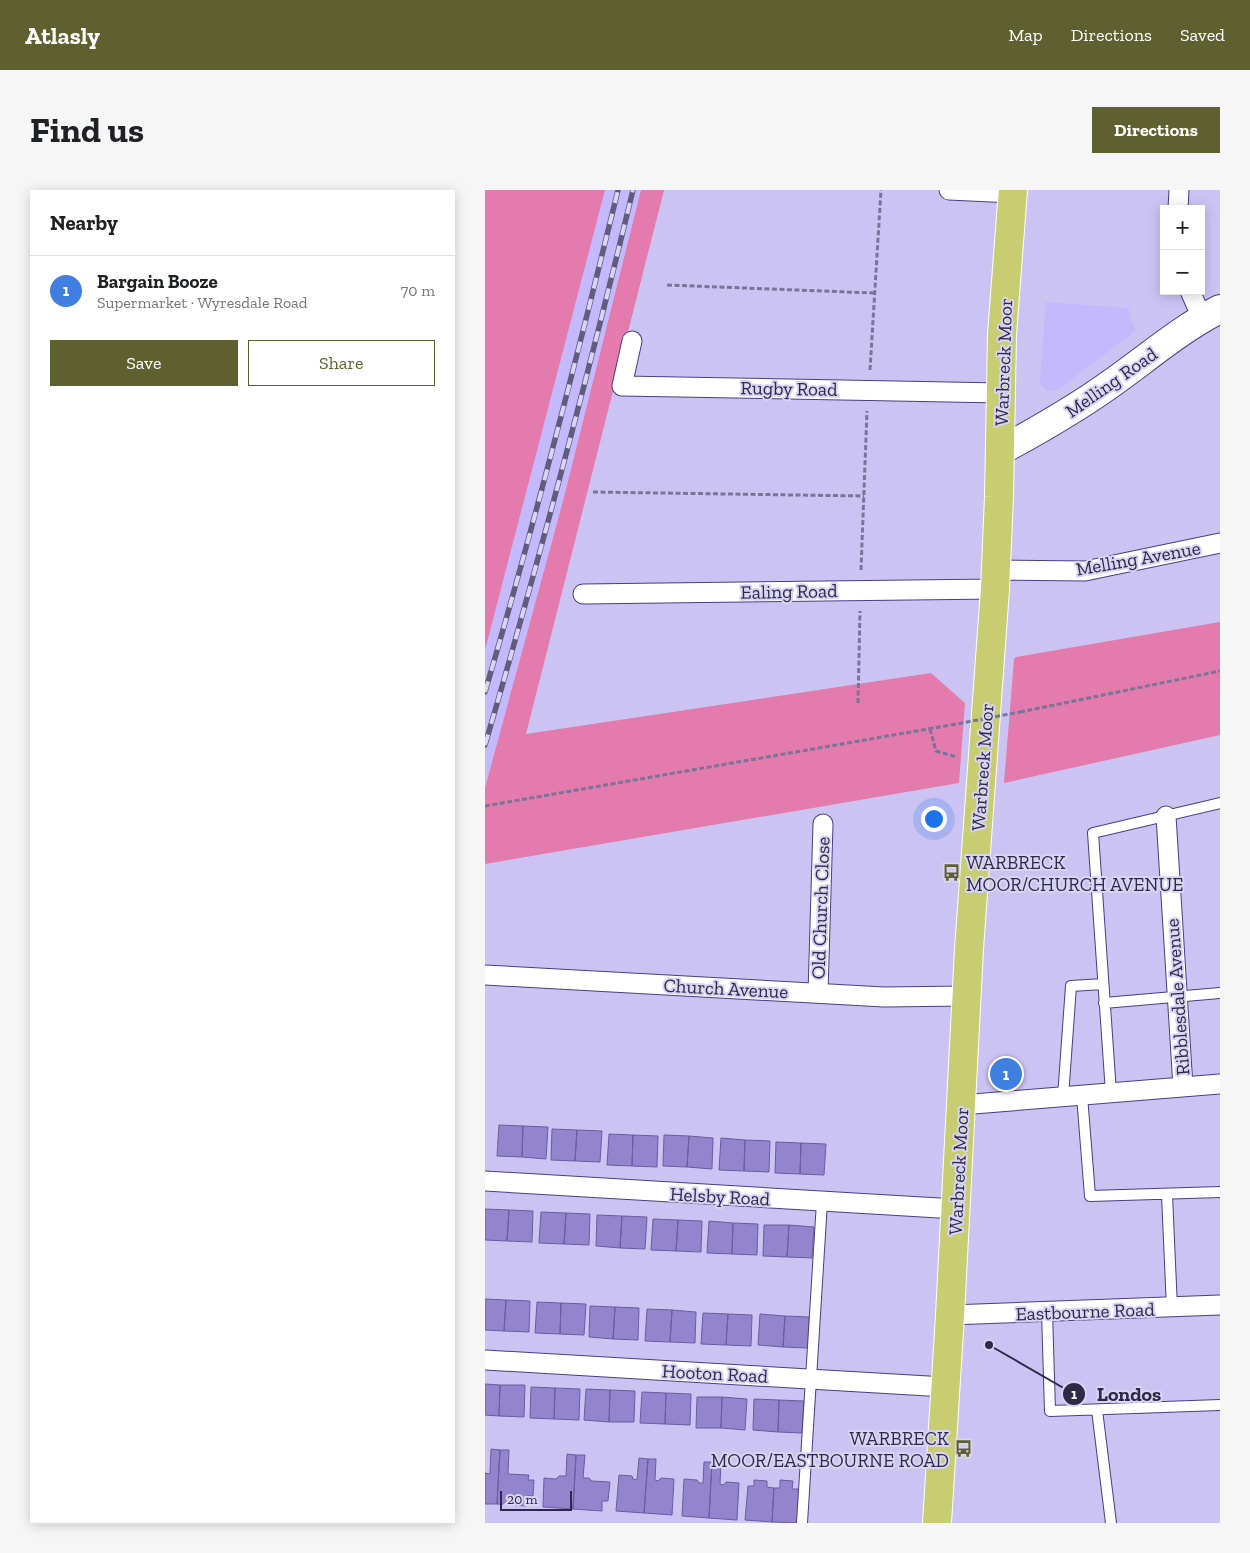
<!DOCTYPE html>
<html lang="en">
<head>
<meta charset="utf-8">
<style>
	body { margin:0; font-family:"Zilla Slab",serif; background:#f6f6f6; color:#202124 }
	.controls { position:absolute; right:15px; top:15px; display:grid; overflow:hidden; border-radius:0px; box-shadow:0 2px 12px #0003 }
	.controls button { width:45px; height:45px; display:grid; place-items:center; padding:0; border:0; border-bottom:1px solid #e0e0e0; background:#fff; color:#202124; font:25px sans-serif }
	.scale { position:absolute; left:15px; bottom:12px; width:72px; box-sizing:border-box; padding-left:5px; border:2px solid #2f2947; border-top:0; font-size:14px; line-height:18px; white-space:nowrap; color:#2f2947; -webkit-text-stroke:4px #d8d4f3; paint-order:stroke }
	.you { position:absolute; left:448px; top:628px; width:18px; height:18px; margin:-12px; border:4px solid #fff; border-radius:50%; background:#1a73e8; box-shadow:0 0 0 8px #1a73e833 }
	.badge { display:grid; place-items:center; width:32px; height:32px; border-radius:50%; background:#5e612f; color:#fff; font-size:16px; font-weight:700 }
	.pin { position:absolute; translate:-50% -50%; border:2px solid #fff; box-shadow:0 1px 5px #0006 }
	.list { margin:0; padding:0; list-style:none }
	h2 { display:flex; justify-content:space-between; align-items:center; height:65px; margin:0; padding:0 20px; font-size:21px }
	h2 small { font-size:16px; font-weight:400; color:#757577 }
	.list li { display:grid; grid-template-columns:32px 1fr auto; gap:15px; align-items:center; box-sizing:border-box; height:70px; padding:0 20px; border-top:1px solid #e0e0e0 }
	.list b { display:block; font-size:19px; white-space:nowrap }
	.list p { margin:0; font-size:16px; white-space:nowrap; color:#757577 }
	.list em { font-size:16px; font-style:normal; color:#757577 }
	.actions { display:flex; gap:10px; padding:15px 20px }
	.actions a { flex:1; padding:11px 0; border:1px solid #5e612f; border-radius:0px; text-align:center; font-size:18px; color:#5e612f }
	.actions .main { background:#5e612f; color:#fff }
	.map { position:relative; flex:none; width:735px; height:1333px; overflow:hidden; border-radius:0px }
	header { display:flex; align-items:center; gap:30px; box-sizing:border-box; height:70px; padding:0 25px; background:#5e612f; color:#fff }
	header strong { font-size:24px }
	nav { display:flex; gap:28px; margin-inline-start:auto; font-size:18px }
	.intro { display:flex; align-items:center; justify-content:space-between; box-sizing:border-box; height:120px; padding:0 30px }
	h1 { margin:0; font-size:35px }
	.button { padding:12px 22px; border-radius:0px; background:#5e612f; color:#fff; font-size:18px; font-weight:700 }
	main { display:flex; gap:30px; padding:0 30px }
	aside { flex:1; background:#fff; border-radius:0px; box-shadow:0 2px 12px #0003 }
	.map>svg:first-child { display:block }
</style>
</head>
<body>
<header>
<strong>Atlasly</strong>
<nav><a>Map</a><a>Directions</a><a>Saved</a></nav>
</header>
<div class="intro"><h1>Find us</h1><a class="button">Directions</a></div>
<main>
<aside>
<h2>Nearby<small></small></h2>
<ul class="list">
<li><span class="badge" style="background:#3f7fe0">1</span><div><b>Bargain Booze</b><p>Supermarket · Wyresdale Road</p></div><em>70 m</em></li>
</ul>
<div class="actions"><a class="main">Save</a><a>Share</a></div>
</aside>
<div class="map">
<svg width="735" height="1333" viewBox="0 0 735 1333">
	<rect width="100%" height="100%" fill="#cbc4f3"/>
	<path fill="#c4b9fc" d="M120 0H156L78 311 0 600V460Z
		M561 112 644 118 645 128 651 140 574 199 563 201 557 196 555 190Z"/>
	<path fill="#e37bac" d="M0 0H120L0 460Z
		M156 0H179L41 544 446 483 480 513 474 593 0 674V598L78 311Z
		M735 432V545L519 593 529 469 531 467Z"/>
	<path fill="#9284cd" stroke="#6b5ca2" d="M14 935 38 936 37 967 12 966Z
		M38 936 63 937 61 969 37 967Z
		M67 939 92 940 90 971 66 970Z
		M92 940 117 941 115 972 90 971Z
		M124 944 148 945 147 976 122 975Z
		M148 945 173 946 172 977 147 976Z
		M179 945 204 946 202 977 178 976Z
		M204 946 228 948 227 979 202 977Z
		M236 948 260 950 259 981 234 980Z
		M260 950 285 951 284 982 259 981Z
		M291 952 316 953 315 984 290 983Z
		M316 953 341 954 339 985 315 984Z
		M0 1019 24 1020 22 1051 0 1050Z
		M24 1020 48 1021 47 1052 22 1051Z
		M56 1022 81 1023 79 1054 54 1053Z
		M81 1023 105 1024 104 1055 79 1054Z
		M112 1025 137 1026 135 1058 111 1056Z
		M137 1026 162 1027 160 1059 135 1058Z
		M168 1029 193 1030 191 1061 166 1060Z
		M193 1030 217 1031 216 1062 191 1061Z
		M224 1031 248 1033 247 1064 222 1063Z
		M248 1033 273 1034 272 1065 247 1064Z
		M279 1035H304L302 1067 278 1066Z
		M304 1035 329 1037 327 1068 302 1067Z
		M0 1109 21 1110 19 1141 0 1140Z
		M21 1110 45 1111 44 1142 19 1141Z
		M52 1112 76 1113 75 1144 50 1143Z
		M76 1113 101 1114 99 1145 75 1144Z
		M105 1116 130 1117 128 1149 104 1147Z
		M130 1117 154 1118 153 1150 128 1149Z
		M162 1119 187 1120 185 1152 160 1151Z
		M187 1120 211 1122 210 1153 185 1152Z
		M218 1123 243 1124 241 1155 216 1154Z
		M243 1124 267 1125 266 1156 241 1155Z
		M275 1124 300 1126 298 1157 273 1155Z
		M300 1126 324 1127 323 1158 298 1157Z
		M0 1194 15 1195 14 1226 0 1225Z
		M15 1195H40L39 1227 14 1226Z
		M46 1197 70 1198 69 1229 45 1228Z
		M70 1198 95 1199 94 1230 69 1229Z
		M101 1199 125 1200 124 1232 99 1230Z
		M125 1200 150 1201 149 1232H124Z
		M157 1202 181 1203 180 1234 155 1233Z
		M181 1203 206 1204 205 1235 180 1234Z
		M212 1207H237L236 1238H211Z
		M237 1207 262 1209 260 1240 236 1238Z
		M269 1209 294 1210 293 1242 268 1240Z
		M294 1210 319 1211 317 1243 293 1242Z
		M6 1259 15 1260 12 1314H0V1283L5 1284Z
		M15 1260H24L23 1284 44 1285 43 1290H49L48 1306H42L41 1316 12 1314Z
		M82 1264 91 1265 88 1319 58 1317 59 1288 71 1289 74 1286H81Z
		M91 1265H100L98 1288H104L107 1291 125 1292 123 1311H117V1321L88 1319Z
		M154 1268 163 1269 159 1323 131 1321 134 1285 147 1286 148 1289 152 1290Z
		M163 1269H171L170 1290 173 1291 176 1288 189 1289 187 1325 159 1323Z
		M219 1272H227L224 1328 197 1326 199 1289 212 1290 214 1293H218Z
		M227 1272 236 1273 235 1294 239 1295 241 1292 254 1293 252 1330 224 1328Z
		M269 1290 282 1291V1297L289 1298 287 1332 260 1330 263 1296H269Z
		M295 1290 308 1291 307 1299H315L312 1333 287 1332 289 1298H295Z"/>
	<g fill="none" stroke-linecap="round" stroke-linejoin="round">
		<defs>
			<path id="lane" d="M619 813 735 803
				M626 903 608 643 735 613
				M597 906 605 1006 735 1002
				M578 907 586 796 618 794
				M682 1005 687 1118
				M562 1122 565 1221 735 1215
				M612 1220 626 1333
				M317 1333 337 1012"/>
			<path id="street" d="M464 0 528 3
				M693 19 694 0
				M705 101 717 128
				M147 151 137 196 516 203
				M510 380 600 381 735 353
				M98 404 510 399
				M681 626 698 897
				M0 785 399 807 481 806
				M333 803 338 634
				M476 915 735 894
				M0 991 471 1019
				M465 1125 735 1115
				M0 1170 460 1197"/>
			<path id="secondary" d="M515 261C552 241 589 220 624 195 660 170 695 139 735 119"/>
			<path id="highway" d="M452 1333 465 1125 484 759 510 399 514 307 517 144 528 0"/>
		</defs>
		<use href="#lane" stroke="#4c3d7f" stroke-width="12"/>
		<use href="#street" stroke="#4c3d7f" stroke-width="21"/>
		<use href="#secondary" stroke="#4c3d7f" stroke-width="30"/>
		<use href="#highway" stroke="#fff" stroke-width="30"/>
		<path stroke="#7a749a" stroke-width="3" stroke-dasharray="5 2.5" stroke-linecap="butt" d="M182 95 389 103
			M385 180 396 0
			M108 302 379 306
			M376 380 382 221
			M373 513 375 421
			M535 522 735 481
			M445 539 451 561 472 567
			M0 616 466 535"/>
		<use href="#lane" stroke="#fff" stroke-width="10"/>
		<use href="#street" stroke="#fff" stroke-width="19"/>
		<use href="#secondary" stroke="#fff" stroke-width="28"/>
		<use href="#highway" stroke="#c7cd70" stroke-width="28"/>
		<defs>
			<path id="rail" d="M0 502C49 336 92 168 133 0
				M0 555C54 371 103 186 148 0"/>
		</defs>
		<use href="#rail" stroke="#615b7e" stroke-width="5.5"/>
		<use href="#rail" stroke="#d8d4f3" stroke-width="4" stroke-dasharray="11" stroke-linecap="butt"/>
		<path stroke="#7a749a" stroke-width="3" stroke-dasharray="5 2.5" stroke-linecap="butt" d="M466 535 535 522"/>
	</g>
	<defs>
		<symbol id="bus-bare" viewBox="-9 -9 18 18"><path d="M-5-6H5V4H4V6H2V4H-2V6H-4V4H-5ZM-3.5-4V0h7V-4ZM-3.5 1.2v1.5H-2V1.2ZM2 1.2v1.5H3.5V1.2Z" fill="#5e612f" stroke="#d8d4f3" stroke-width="2.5" paint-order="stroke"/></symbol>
	</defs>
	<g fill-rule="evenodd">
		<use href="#bus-bare" x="454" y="670" width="25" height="25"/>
		<use href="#bus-bare" x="466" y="1246" width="25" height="25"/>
	</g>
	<g text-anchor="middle" stroke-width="4" stroke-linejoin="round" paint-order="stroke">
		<g font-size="19" fill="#2f2947" stroke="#d8d4f3">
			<text transform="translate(518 172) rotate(-88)" y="7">Warbreck Moor</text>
			<text transform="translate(626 192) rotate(-35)" y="7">Melling Road</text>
			<text transform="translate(304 198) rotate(1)" y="7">Rugby Road</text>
			<text transform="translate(653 368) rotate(-10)" y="7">Melling Avenue</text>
			<text transform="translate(304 401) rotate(-1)" y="7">Ealing Road</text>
			<text transform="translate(497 577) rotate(-86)" y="7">Warbreck Moor</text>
			<text transform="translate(335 718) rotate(-88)" y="7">Old Church Close</text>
			<text transform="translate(241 798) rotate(3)" y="7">Church Avenue</text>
			<text transform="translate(692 807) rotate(-94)" y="7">Ribblesdale Avenue</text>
			<text transform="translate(473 981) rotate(-87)" y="7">Warbreck Moor</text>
			<text transform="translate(235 1006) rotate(3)" y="7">Helsby Road</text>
			<text transform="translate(600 1121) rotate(-2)" y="7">Eastbourne Road</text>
			<text transform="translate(230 1183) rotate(3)" y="7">Hooton Road</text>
		</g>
		<g font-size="19" fill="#2f2947" stroke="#d8d4f3" text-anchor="start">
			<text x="481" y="679">WARBRECK<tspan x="481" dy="22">MOOR/CHURCH AVENUE</tspan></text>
			<text x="464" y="1255" text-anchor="end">WARBRECK<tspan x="464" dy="22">MOOR/EASTBOURNE ROAD</tspan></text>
		</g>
	</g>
	<path fill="none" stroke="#2f2947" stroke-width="2" d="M504 1155L589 1204"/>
	<g fill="#2f2947" stroke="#d8d4f3" stroke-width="2">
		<circle cx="504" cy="1155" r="5"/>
		<circle cx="589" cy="1204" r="12"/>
	</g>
	<g font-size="15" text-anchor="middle" font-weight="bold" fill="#fff">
		<text x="589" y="1209">1</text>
	</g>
	<g font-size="20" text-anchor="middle" font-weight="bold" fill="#2f2947" stroke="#d8d4f3" stroke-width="4" stroke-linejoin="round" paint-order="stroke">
		<text x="644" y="1211">Londos</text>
	</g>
</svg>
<div class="controls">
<button>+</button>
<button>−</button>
</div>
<div class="scale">20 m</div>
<div class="you"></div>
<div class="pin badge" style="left:521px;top:884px;background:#3f7fe0">1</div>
</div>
</main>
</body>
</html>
